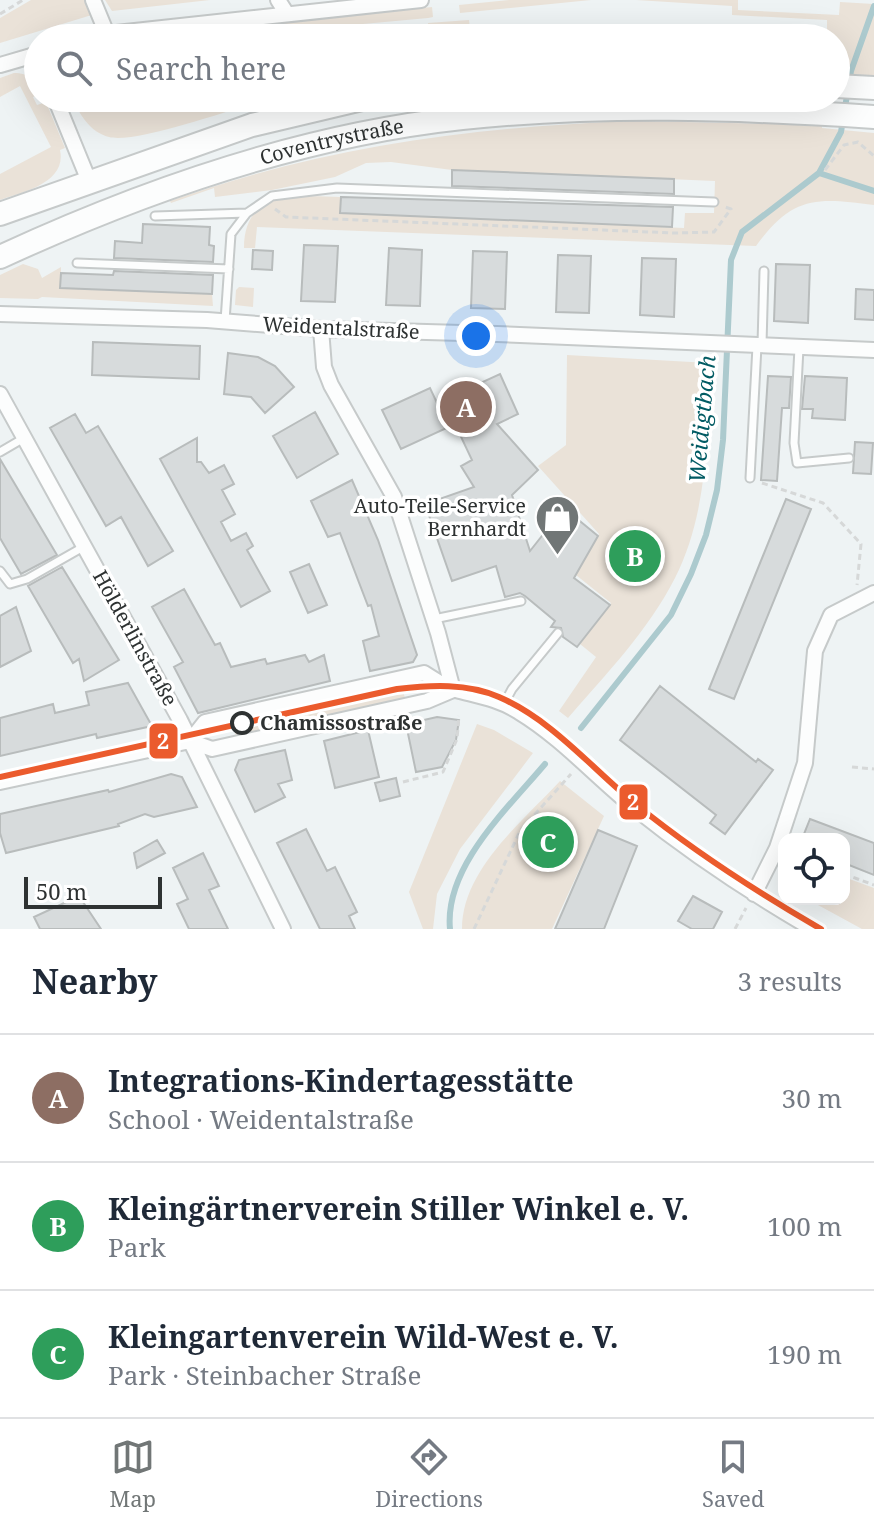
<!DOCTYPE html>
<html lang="en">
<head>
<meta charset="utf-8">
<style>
	body { margin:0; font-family:"Noto Serif",serif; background:#f2f2f3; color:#1f2937 }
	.controls { position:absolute; right:24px; bottom:24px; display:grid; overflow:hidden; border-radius:16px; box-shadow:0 8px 32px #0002 }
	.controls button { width:72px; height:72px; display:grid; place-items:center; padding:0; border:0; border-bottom:2px solid #e0e1e3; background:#fff; color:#1f2937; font:40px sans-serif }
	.scale { position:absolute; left:24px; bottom:20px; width:138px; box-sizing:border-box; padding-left:8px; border:4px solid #2e3232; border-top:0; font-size:22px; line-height:28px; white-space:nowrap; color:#2e3232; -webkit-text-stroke:6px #fff; paint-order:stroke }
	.you { position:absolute; left:476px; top:336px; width:28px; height:28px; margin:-20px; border:6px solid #fff; border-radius:50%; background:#1a73e8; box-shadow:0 0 0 12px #1a73e833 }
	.badge { display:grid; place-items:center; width:52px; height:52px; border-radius:50%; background:#717676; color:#fff; font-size:26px; font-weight:700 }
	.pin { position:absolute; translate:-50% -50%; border:4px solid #fff; box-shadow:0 2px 8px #0006 }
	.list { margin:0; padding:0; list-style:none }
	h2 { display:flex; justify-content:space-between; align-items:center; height:104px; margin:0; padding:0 32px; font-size:34px }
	h2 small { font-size:26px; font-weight:400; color:#747a83 }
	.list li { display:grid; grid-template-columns:52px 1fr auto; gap:24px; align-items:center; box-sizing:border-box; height:128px; padding:0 32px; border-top:2px solid #e0e1e3 }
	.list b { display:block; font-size:30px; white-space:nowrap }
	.list p { margin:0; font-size:26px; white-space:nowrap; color:#747a83 }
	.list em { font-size:26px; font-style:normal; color:#747a83 }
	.icon { flex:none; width:44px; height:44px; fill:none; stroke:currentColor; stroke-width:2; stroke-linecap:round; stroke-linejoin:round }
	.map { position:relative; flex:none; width:874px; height:929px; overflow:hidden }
	.search { position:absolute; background:#fff; box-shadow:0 8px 32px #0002; left:24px; right:24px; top:24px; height:88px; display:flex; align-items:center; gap:20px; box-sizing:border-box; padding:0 28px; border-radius:44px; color:#747a83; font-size:30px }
	.sheet { height:488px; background:#fff }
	nav { display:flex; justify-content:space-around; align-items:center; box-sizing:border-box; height:112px; border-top:2px solid #e0e1e3; background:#fff; font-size:22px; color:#747a83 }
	nav a { display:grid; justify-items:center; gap:4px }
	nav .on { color:#717676 }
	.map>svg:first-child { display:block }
</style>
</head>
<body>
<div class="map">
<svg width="874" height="929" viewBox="0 0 874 929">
	<rect width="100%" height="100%" fill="#eef3f4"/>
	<path fill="#eae2d8" d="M31 0H88L95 14 0 43V18Z
		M105 0H210L112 11Z
		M509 0H591L460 13 459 5Z
		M636 0H738V10L839 15 840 2 874 4V76L836 73V38H827V20L732 15V6Z
		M432 7 433 17 428 18 298 30 262 36 261 27 290 21Z
		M469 20 471 38H429L428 23Z
		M14 73C28 73 38 80 38 95L33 97 37 105 46 102 65 148 60 150C67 183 23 192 0 200V174L51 147 20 86 0 97V78Z
		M72 98H97L101 111 164 98H271C238 107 137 144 109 137 90 132 80 115 72 98Z
		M633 121 822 125V128L874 133V205C816 197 792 196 756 246L257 227 255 248H244C244 189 298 196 341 197V213L684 228 685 213H714L715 181 452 170 391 162 366 163 335 177 272 190 215 197 214 188 171 203 170 201C322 147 472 127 633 121Z
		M23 264 38 269 42 278 61 267V288L212 294 213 306 42 297 38 299 0 298V275Z
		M239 287 254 288 253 307 235 305 236 290Z
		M567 355 709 363C708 434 708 513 675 578 648 631 606 674 568 718L559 711 596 657 580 644 611 603 576 575 599 534 538 466 566 445Z
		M401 684 405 698 236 736 232 721Z
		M477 724 494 730 533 753 460 849 437 894 433 929H423L409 892Z
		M560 781 604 816 552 929H462C462 870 523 821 560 781Z
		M844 877 874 888V929H862L807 899H844Z"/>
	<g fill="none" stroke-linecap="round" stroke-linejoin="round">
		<path stroke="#accace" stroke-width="6" d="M819 173 841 132 851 71 874 6
			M581 728 671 615 691 574 706 535 717 490 723 440 731 260 742 232 819 173 874 191
			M450 929C444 867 508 808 545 764"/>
	</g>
	<path fill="#d7dbdc" stroke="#b8bcbc" stroke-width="2" d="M452 170 674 179V194L452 186Z
		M341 197 673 207 672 227 340 213Z
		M143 224 210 227 209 245 214 246 213 262 114 258 115 241 142 243Z
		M304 245 338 246 335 302 301 301Z
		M389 248 422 250 420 306 386 305Z
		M253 250 273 251 272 270 252 269Z
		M473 251 507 252 505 309 471 308Z
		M558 255 591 256 589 313 556 312Z
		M642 258 676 259 674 317 640 315Z
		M776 264 810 265 808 323 774 321Z
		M114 271 213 275 212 294 60 288 61 273 113 275Z
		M856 289 874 290V320L855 319Z
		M93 342 200 346 199 379 92 375Z
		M228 353 258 357 275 366 294 387 265 413 251 397 224 394Z
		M500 374 518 414 497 424 538 470 512 495 530 551 564 508 598 536 574 578 610 605 577 647 563 637 561 628 551 627 555 621 525 596 520 593 505 597 496 566 452 581 425 504 474 487 461 466 472 460 455 424 401 449 382 410 430 388 437 403Z
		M768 376 791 377 789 408H782L777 481 761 480Z
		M805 376 847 378 845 420 812 418 813 409H802Z
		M315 412 338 454 297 478 273 436Z
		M75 414 86 433 98 426 173 551 148 566 121 517 106 526 50 428Z
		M197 438V462H201L209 473 224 465 234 484 222 490 235 514 221 522 231 541 246 533 253 546 247 550 270 591 241 607 160 459Z
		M855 442 873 443 871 474 853 473Z
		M0 459 57 555 21 574 0 538Z
		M352 480 378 540 417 655 413 662 370 671 363 641 379 636 371 605 368 606 340 533 328 537 311 501Z
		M786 499 811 509 734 699 709 689Z
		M309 564 327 605 308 613 290 572Z
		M62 567 119 660 84 681 79 659 73 663 28 586Z
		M184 589 215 645 220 643 231 667 265 659 267 664 305 655 309 662 324 655 330 681 198 713 174 667 183 662 152 607Z
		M16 607 31 651 0 667V616Z
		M128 683 152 726 97 738 96 734 0 756V718L53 704 55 713 89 705 86 692Z
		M660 686 756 762 758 759 773 770 725 834 710 823 716 815 620 740Z
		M437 717 459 720 456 740 442 767 416 772 406 724Z
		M368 730 379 777 335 788 324 741Z
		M285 750 292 780 278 784 285 797 255 812 235 770 239 760Z
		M171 774 182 777 197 807 154 817 145 814 118 824 119 826 6 853 0 833V814L108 790 109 792Z
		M396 778 400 796 380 801 375 783Z
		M810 819 874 843V875L844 863V839H802Z
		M306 829 327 871 335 867 357 912 349 916 355 929H320L277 843Z
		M598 830 637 846 604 929H555Z
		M157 840 165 853 137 868 134 853Z
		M203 853 219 886 209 890 228 929H189L177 904 188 899 173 868Z
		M79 896 101 929H40L34 917Z
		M693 896 722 912 713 929H692L678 921Z"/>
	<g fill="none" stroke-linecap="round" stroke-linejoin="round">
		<defs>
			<path id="service" d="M155 216 247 213
				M77 263 229 269
				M225 321 231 234 247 213 272 196 337 188 714 202
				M762 344 764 271
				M799 348 794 443 797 463 849 458
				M0 452 24 438
				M750 478 757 346
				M0 571 10 584 27 579 85 546
				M434 619 521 601
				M504 704 512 689 558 633"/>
			<path id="minor" d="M93 0 107 34
				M278 0 287 14
				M93 38 107 34 421 0
				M0 65 38 54
				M55 98 89 181
				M0 314 207 320 321 329 497 334 874 350
				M321 329 324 367 331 385 394 497 438 633 453 690
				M0 394 180 720 283 929
				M190 741 205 722 424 673C434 679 444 687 456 690 478 696 499 699 519 712 562 738 597 778 636 809 692 854 751 893 813 929
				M0 782 190 741 212 749 427 701 453 690
				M754 894 777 848 805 763 815 651 831 615 874 593"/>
			<g id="primary">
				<path d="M836 86 874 88"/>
				<path d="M0 214 252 125 366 98"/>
				<path id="s1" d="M0 257C145 190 302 135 462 118 599 104 737 108 874 117"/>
			</g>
		</defs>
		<use href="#service" stroke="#c6caca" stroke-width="11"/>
		<use href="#minor" stroke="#c6caca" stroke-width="18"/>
		<use href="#primary" stroke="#c6caca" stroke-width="26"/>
		<path stroke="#d6d8d8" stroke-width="3" stroke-dasharray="6 4" stroke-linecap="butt" d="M0 14 23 0
			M825 170 844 145 858 142 874 156
			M275 209 286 217 675 233 714 232 731 209 725 207
			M762 483 823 503 861 544 857 585
			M852 767 874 769
			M403 782 443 772 457 739 459 716
			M844 874 874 885
			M474 929 520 831 571 774
			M735 929 746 908"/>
		<use href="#service" stroke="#fcfdfd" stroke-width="7"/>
		<use href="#minor" stroke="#fcfdfd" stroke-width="14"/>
		<use href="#primary" stroke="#fcfdfd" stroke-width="22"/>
		<defs>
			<path id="tram-1" d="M0 777 397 689C431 685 467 683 499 697 554 721 593 770 638 806 696 853 757 892 821 929"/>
		</defs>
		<use href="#tram-1" stroke="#fff" stroke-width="12"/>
		<use href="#tram-1" stroke="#eb5b2d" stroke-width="6"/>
	</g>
	<defs>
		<symbol id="shop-pin" viewBox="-11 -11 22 30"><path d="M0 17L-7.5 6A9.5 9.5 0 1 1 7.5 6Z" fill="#717676" stroke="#fff"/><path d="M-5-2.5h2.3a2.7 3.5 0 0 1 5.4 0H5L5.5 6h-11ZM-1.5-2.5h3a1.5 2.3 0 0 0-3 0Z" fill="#fff"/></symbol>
	</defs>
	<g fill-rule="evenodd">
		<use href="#shop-pin" x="532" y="492" width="51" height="69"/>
	</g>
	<circle fill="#fff" stroke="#2e3232" stroke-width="4" cx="242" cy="723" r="10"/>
	<g text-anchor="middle" stroke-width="7" stroke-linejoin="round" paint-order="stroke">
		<g font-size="20" fill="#2e3232" stroke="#fff">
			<text dy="7" stroke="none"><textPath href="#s1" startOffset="352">Coventrystraße</textPath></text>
			<text transform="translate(341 328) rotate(3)" y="7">Weidentalstraße</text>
			<text transform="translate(135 638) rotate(61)" y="7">Hölderlinstraße</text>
		</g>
		<g font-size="20" fill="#2e3232" stroke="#fff" text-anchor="end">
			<text x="526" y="513">Auto-Teile-Service<tspan x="526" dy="23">Bernhardt</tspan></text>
		</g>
		<g font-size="20" font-weight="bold" fill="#2e3232" stroke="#fff" text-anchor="start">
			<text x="260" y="730">Chamissostraße</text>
		</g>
		<g font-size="22" font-style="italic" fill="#015b63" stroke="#fff">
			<text transform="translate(702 419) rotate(-85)" y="8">Weidigtbach</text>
		</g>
	</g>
	<g stroke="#fff" stroke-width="3">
		<rect x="148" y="722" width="31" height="38" rx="8" fill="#eb5b2d"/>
		<rect x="618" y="783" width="31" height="38" rx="8" fill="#eb5b2d"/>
	</g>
	<g font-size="22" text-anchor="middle" font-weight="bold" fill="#fff">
		<text x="163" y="749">2</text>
		<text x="633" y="810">2</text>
	</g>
</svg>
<div class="controls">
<button><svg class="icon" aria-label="locate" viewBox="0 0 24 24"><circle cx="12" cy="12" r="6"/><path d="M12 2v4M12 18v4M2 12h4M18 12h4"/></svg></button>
</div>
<div class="scale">50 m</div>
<div class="you"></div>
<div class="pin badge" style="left:466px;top:407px;background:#8d6e63">A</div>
<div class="pin badge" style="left:635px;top:556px;background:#2e9e5b">B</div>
<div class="pin badge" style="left:548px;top:842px;background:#2e9e5b">C</div>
<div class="search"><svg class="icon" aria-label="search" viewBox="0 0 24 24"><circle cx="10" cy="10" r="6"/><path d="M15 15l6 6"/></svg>Search here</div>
</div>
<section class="sheet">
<h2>Nearby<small>3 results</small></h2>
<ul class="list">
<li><span class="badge" style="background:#8d6e63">A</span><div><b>Integrations-Kindertagesstätte</b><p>School · Weidentalstraße</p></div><em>30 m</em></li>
<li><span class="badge" style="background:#2e9e5b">B</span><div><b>Kleingärtnerverein Stiller Winkel e. V.</b><p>Park</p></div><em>100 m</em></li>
<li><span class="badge" style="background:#2e9e5b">C</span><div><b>Kleingartenverein Wild-West e. V.</b><p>Park · Steinbacher Straße</p></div><em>190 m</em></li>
</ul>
</section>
<nav>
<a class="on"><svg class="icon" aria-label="map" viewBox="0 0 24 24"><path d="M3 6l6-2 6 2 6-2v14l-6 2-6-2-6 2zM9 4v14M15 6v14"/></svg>Map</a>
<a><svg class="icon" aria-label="directions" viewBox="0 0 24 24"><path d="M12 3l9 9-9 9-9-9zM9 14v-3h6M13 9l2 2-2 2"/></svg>Directions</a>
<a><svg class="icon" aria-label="saved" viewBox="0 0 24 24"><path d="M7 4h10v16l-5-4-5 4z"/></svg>Saved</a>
</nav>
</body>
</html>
